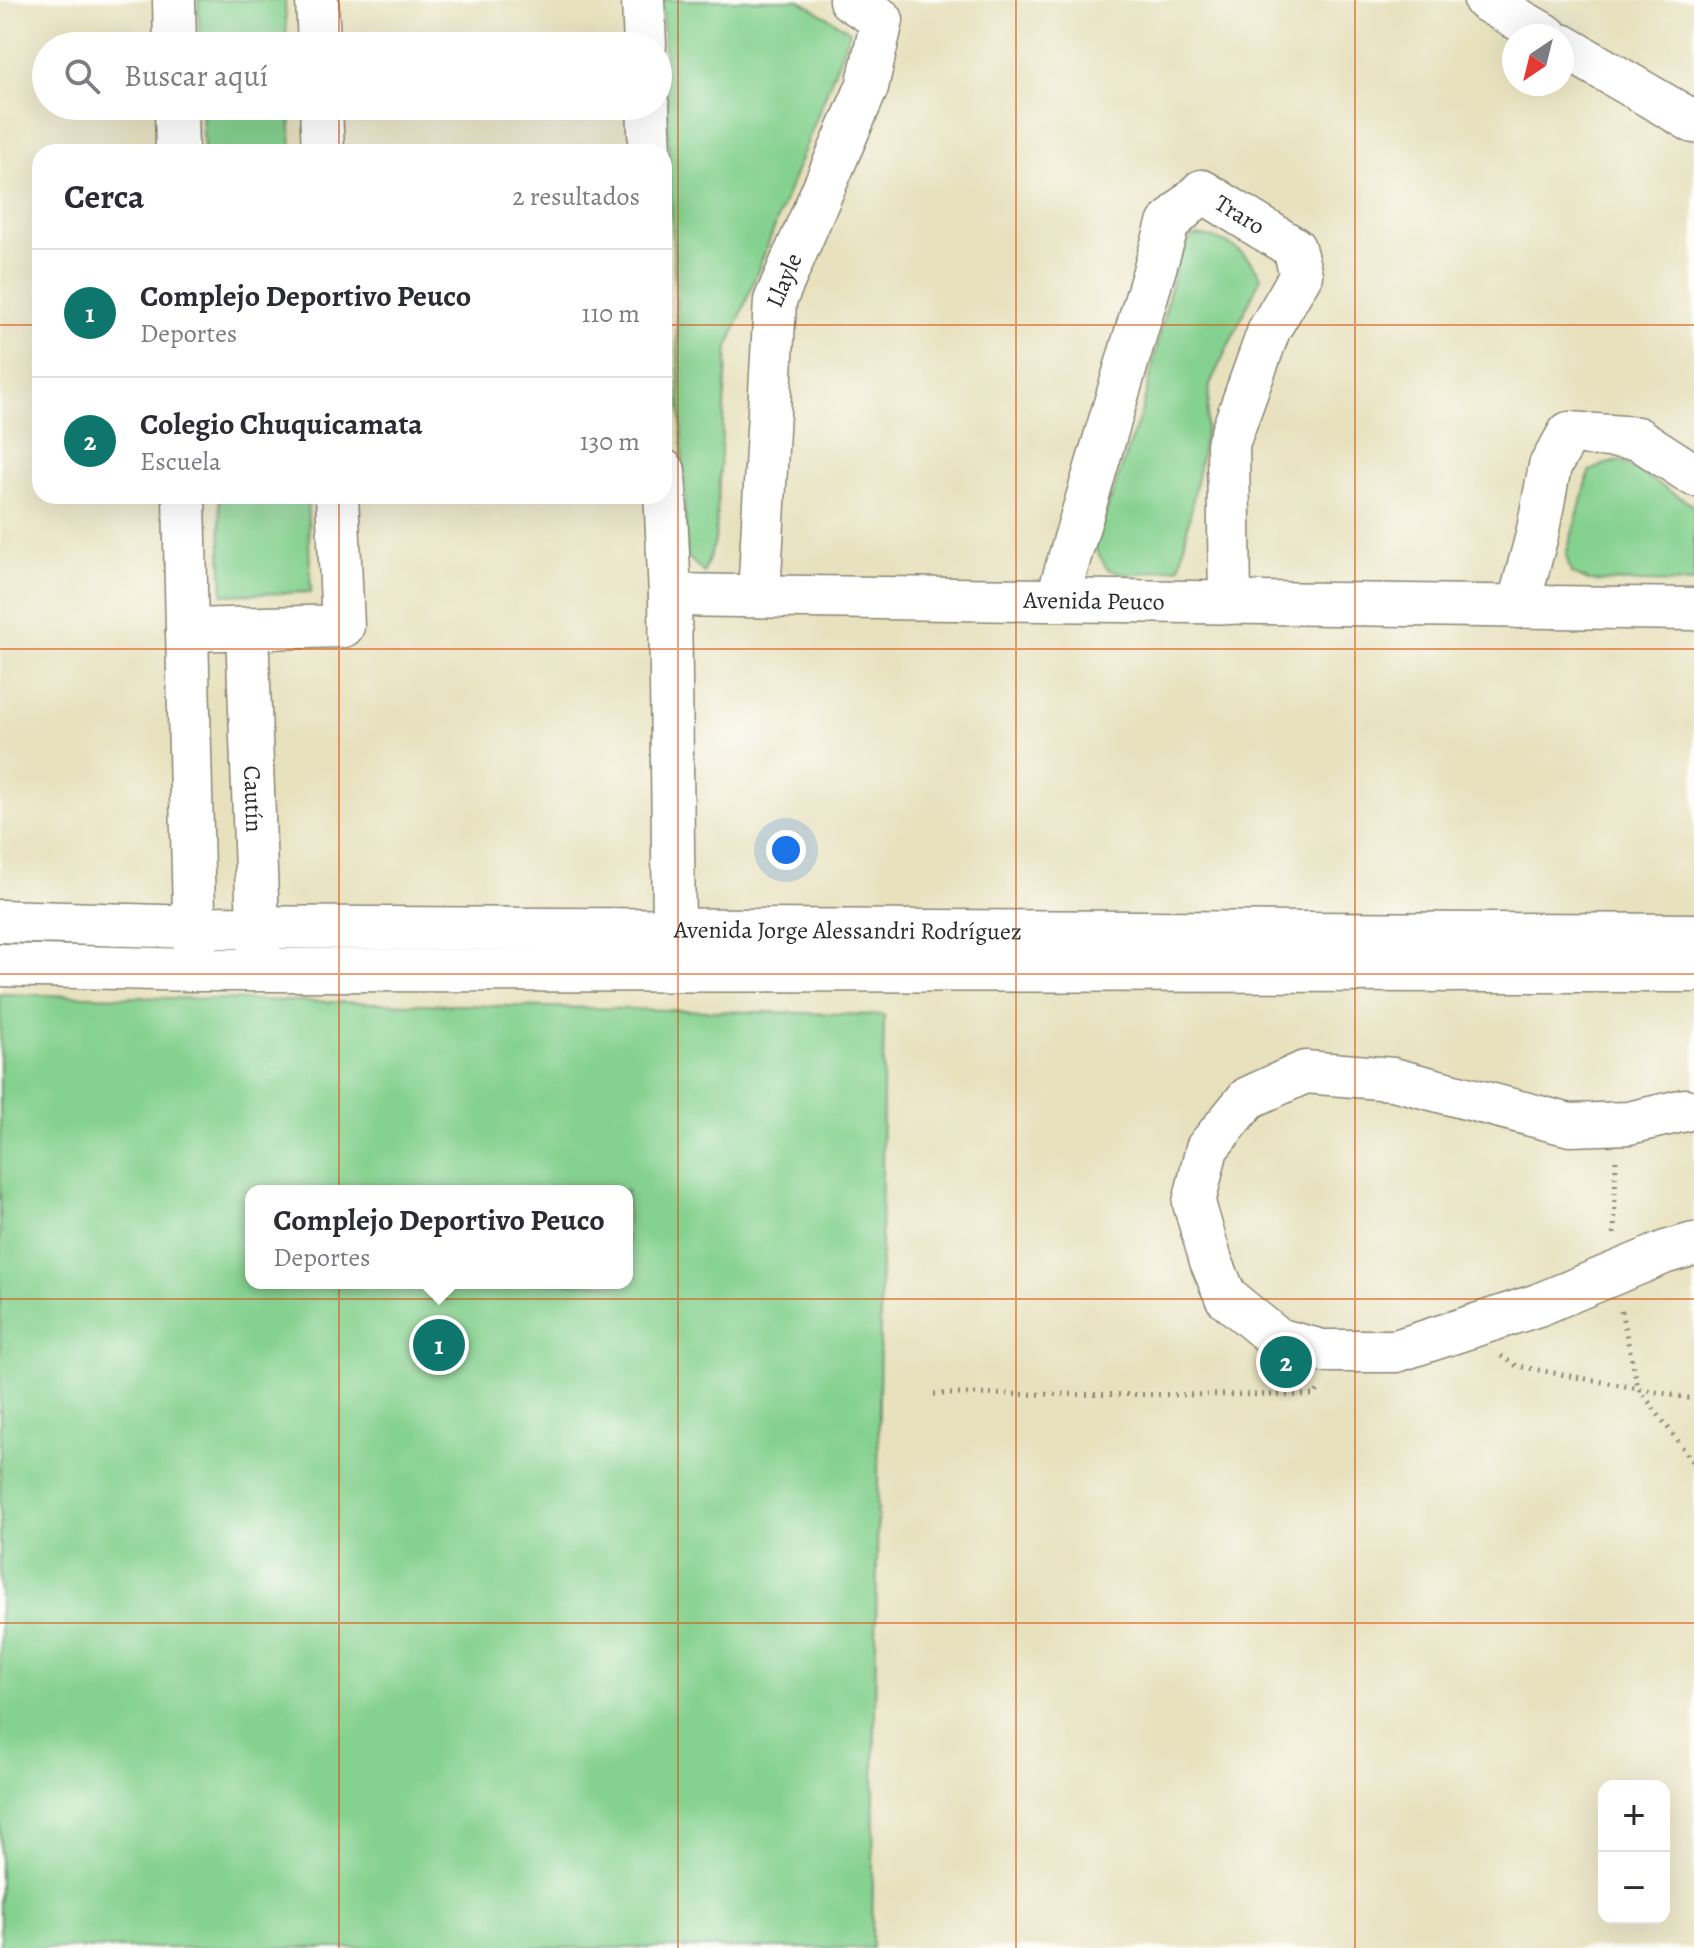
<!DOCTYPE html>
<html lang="es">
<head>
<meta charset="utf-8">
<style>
	body { margin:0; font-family:Alegreya,serif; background:#f2f2f3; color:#2b2b33 }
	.controls { position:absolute; right:24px; bottom:24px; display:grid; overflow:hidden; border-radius:16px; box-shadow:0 8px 32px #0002 }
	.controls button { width:72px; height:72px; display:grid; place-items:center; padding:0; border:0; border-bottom:2px solid #e1e1e2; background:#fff; color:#2b2b33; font:40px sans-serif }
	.compass { position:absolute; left:1502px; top:24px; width:72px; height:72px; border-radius:50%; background:#fff; box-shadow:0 8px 32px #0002; rotate:215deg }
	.you { position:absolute; left:786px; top:850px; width:28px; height:28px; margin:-20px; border:6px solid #fff; border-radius:50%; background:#1a73e8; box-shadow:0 0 0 12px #1a73e833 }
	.badge { display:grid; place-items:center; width:52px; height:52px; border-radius:50%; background:#0f766e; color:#fff; font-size:26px; font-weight:700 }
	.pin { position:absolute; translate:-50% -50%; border:4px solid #fff; box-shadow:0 2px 8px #0006 }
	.popup { position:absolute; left:245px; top:1185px; width:388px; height:104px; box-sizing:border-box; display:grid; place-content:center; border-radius:16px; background:#fff; filter:drop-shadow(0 2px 6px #0005); font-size:26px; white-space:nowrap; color:#7c7c81 }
	.popup b { font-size:30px; color:#2b2b33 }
	.popup::after { content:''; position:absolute; left:50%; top:100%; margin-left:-16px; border:16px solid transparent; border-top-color:#fff }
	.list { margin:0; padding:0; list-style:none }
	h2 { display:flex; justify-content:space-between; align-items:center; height:104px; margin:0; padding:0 32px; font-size:34px }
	h2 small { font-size:26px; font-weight:400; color:#7c7c81 }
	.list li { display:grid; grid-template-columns:52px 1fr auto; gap:24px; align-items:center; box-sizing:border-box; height:128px; padding:0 32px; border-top:2px solid #e1e1e2 }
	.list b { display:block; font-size:30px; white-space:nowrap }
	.list p { margin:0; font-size:26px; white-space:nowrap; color:#7c7c81 }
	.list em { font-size:26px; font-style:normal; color:#7c7c81 }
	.icon { flex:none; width:44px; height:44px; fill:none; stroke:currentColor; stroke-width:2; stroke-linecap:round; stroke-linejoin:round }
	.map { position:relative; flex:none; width:1694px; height:1948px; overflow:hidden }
	.search { position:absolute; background:#fff; box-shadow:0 8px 32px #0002; left:32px; top:32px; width:640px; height:88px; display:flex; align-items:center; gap:20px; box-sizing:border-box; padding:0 28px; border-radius:44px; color:#7c7c81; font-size:30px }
	.panel { position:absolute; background:#fff; box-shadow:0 8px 32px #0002; left:32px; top:144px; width:640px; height:360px; border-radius:24px }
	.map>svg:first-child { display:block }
</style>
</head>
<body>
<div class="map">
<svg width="1694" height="1948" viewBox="0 0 1694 1948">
	<rect width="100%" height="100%" fill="#fdfcf7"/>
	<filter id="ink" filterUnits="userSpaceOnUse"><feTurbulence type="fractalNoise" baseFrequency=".0125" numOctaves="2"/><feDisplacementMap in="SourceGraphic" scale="16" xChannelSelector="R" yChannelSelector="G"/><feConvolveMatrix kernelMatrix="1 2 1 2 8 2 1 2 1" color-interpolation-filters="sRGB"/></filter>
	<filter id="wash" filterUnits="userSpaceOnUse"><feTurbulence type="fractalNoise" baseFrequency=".006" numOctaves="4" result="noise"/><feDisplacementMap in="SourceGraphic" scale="32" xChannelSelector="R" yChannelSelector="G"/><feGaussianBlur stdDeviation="1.8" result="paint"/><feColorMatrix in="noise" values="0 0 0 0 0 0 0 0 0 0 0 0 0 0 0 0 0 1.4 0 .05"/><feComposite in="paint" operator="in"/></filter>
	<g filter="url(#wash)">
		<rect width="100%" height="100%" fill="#e7e1be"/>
		<path fill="#85d18f" stroke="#587e5d" stroke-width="2" fill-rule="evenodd" d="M198 0H285L287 46H200Z
			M662 0H799L850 31 728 348 715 541 704 573 687 556Z
			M202 106H290L292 152H204Z
			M1196 235C1226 238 1247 251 1261 277L1210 384 1206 430 1180 567 1129 575 1107 569 1094 546 1143 407 1180 247Z
			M1621 461 1694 506V583L1588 581 1571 573 1566 555 1590 471 1606 464Z
			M219 496H307L311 592 223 595Z
			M0 994 884 1015 872 1948H0ZM627 1191V1283H251V1191Z"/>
	</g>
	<g filter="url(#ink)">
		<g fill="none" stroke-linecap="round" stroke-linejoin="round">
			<defs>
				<g id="minor">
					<path d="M174 0 175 46"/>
					<path d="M317 0 319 46"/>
					<path d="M643 0 645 46"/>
					<path d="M1485 0 1547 36"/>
					<path d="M1562 45 1694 122"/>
					<path d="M176 106 177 152"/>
					<path d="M321 106 323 152"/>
					<path d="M648 106 650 152"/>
					<path d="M664 471 670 595 674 929"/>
					<path d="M184 496 187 630 343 626 337 496"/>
					<path id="s1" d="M670 595 1694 609"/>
					<path id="s2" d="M759 596 775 301 867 87 882 20 850 0"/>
					<path id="s3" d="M1057 600 1168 224 1202 191 1294 248 1301 275 1269 330 1228 444 1230 603"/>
					<path d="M1518 607 1537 535 1550 466 1569 433 1637 438 1694 475"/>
					<path id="s4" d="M247 629 259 952"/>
					<path d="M187 630 195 953"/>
					<path id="s5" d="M0 921 194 927 1694 935"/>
					<path d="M0 965 195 970 1694 971"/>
					<path d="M1685 1110 1629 1123 1570 1125 1393 1079 1305 1072 1248 1098 1207 1148 1194 1203 1211 1261 1226 1297 1277 1339 1322 1351H1396L1538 1305 1666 1252 1694 1244"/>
				</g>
			</defs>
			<use href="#minor" stroke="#898674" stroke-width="45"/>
			<path stroke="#898674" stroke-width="5" stroke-dasharray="2 6" stroke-linecap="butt" d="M1614 1234 1616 1160
				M1621 1311 1638 1387 1694 1463
				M1501 1356 1517 1366 1694 1399
				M934 1394 1315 1395 1318 1390"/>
			<use href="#minor" stroke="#fff" stroke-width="42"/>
		</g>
	</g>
	<path fill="none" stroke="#d5540f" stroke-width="2" stroke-opacity="0.55" d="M339 0V46M678 0V1948M1016 0V1948M1355 0V1948M339 106V152M0 325H40M664 325H1694M339 496V1948M0 649H1694M0 974H1694M0 1299H1694M0 1623H1694"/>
	<g text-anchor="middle" stroke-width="8" stroke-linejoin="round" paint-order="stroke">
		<g font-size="24" fill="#2b2b2b" stroke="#fdfcf7">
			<text dy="8" stroke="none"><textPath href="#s3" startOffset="484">Traro</textPath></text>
			<text dy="8" stroke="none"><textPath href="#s2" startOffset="318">Llayle</textPath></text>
			<text dy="8" stroke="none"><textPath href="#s1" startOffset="424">Avenida Peuco</textPath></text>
			<text dy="8" stroke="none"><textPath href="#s4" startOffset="170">Cautín</textPath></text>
			<text dy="8" stroke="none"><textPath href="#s5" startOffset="848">Avenida Jorge Alessandri Rodríguez</textPath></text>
		</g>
	</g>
</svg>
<div class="controls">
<button>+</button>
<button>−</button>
</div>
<svg class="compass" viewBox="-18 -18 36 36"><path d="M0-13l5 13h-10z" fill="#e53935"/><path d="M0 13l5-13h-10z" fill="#7c7c81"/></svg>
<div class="you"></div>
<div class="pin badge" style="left:439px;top:1345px">1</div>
<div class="popup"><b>Complejo Deportivo Peuco</b>Deportes</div>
<div class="pin badge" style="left:1286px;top:1362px">2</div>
<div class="search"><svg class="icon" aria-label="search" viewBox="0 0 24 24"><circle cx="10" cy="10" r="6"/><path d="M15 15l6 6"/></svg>Buscar aquí</div>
<section class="panel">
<h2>Cerca<small>2 resultados</small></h2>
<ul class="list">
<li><span class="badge">1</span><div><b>Complejo Deportivo Peuco</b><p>Deportes</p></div><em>110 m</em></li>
<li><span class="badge">2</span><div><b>Colegio Chuquicamata</b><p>Escuela</p></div><em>130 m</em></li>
</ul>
</section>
</div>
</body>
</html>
